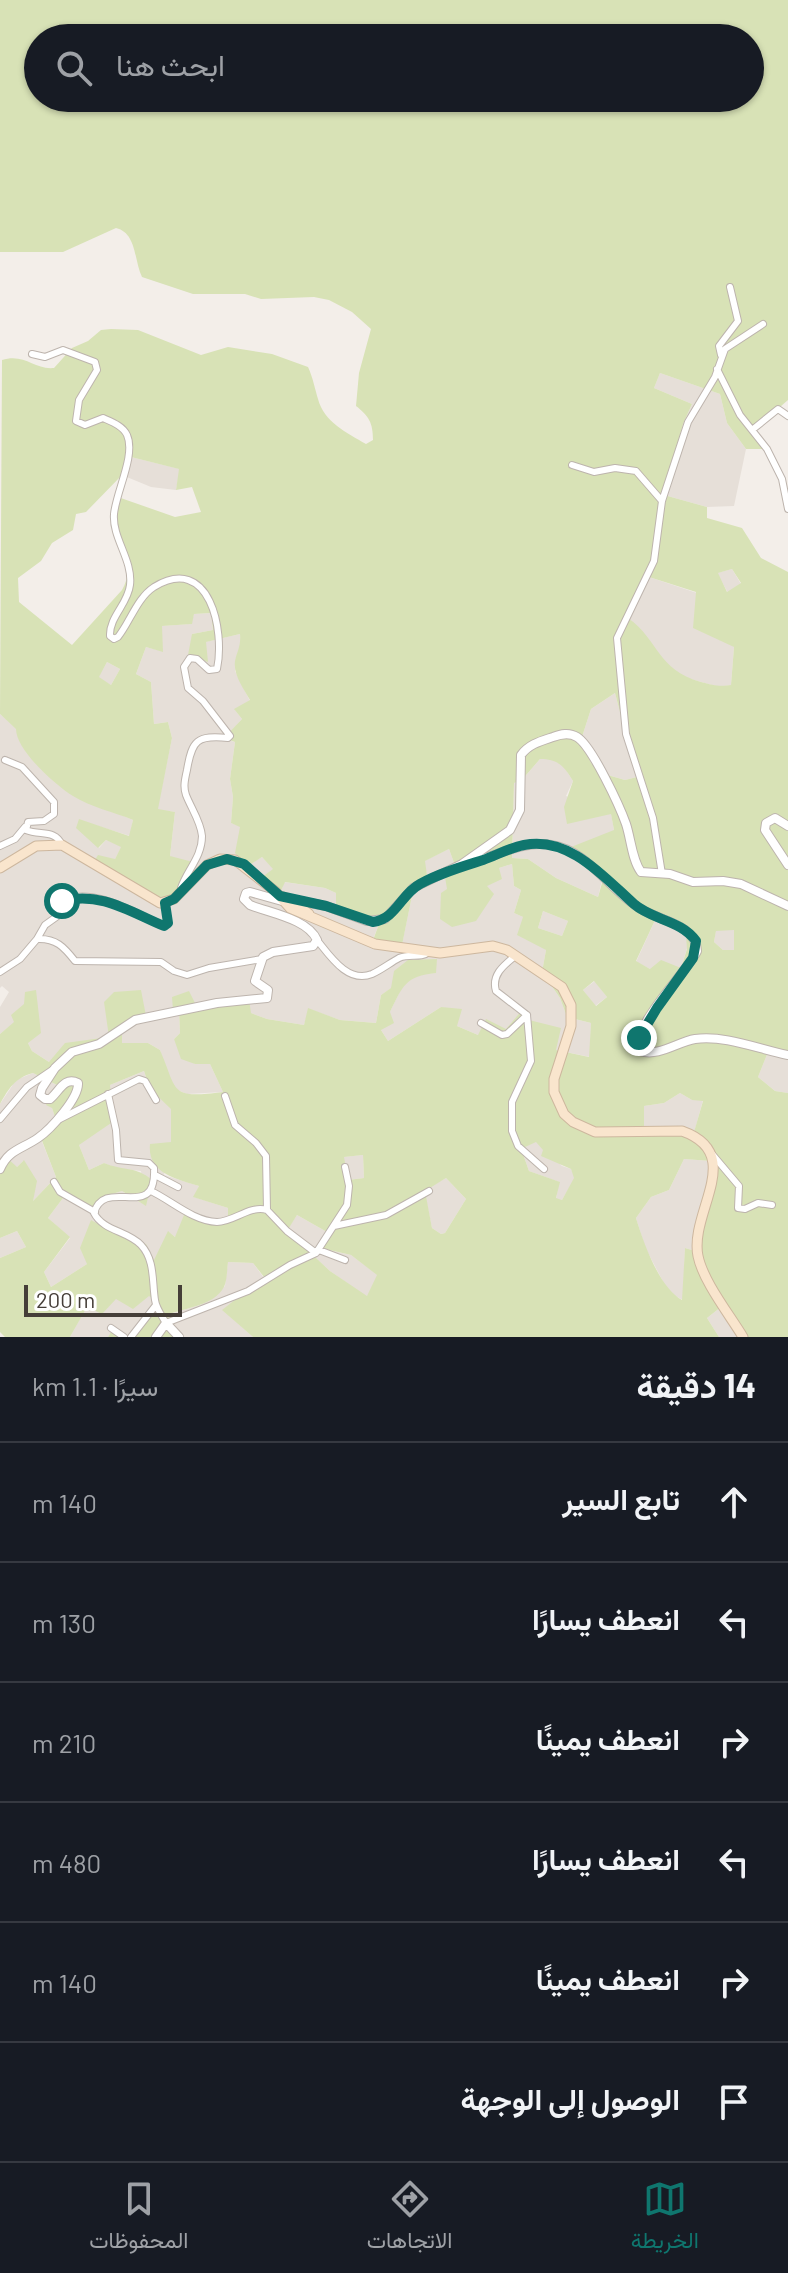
<!DOCTYPE html>
<html lang="ar">
<head>
<meta charset="utf-8">
<style>
	body { margin:0; font-family:Barlow,Vazirmatn,sans-serif; background:#20242c; color:#f1f3f6; direction:rtl }
	.scale { position:absolute; left:24px; bottom:20px; width:158px; box-sizing:border-box; padding-left:8px; border:4px solid #453e38; border-top:0; font-size:22px; line-height:28px; white-space:nowrap; color:#453e38; -webkit-text-stroke:6px #fff; paint-order:stroke }
	.stop { position:absolute; width:24px; height:24px; margin:-18px; border:6px solid #0f766e; border-radius:50%; background:#fff }
	.stop.end { background:#0f766e; border-color:#fff; box-shadow:0 2px 8px #0008 }
	.list { margin:0; padding:0; list-style:none }
	h2 { display:flex; justify-content:space-between; align-items:center; height:104px; margin:0; padding:0 32px; font-size:34px }
	h2 small { font-size:26px; font-weight:400; color:#9ea1a6 }
	.list li { display:grid; grid-template-columns:52px 1fr auto; gap:24px; align-items:center; box-sizing:border-box; height:120px; padding:0 32px; border-top:2px solid #363941 }
	.list b { display:block; font-size:30px; white-space:nowrap }
	.list em { font-size:26px; font-style:normal; color:#9ea1a6 }
	.icon { flex:none; width:44px; height:44px; fill:none; stroke:currentColor; stroke-width:2; stroke-linecap:round; stroke-linejoin:round }
	.map { position:relative; flex:none; width:788px; height:1337px; overflow:hidden; direction:ltr }
	.search { position:absolute; background:#171b24; box-shadow:0 2px 6px #0004; left:24px; right:24px; top:24px; height:88px; display:flex; align-items:center; gap:20px; box-sizing:border-box; padding:0 28px; border-radius:44px; color:#9ea1a6; font-size:30px }
	.sheet { height:824px; background:#171b24 }
	nav { display:flex; justify-content:space-around; align-items:center; box-sizing:border-box; height:112px; border-top:2px solid #363941; background:#171b24; font-size:22px; color:#9ea1a6 }
	nav a { display:grid; justify-items:center; gap:4px }
	nav .on { color:#0f766e }
	.map>svg:first-child { display:block }
</style>
</head>
<body>
<div class="map">
<svg width="788" height="1337" viewBox="0 0 788 1337">
	<rect width="100%" height="100%" fill="#f3eee9"/>
	<path fill="#e6dfd8" d="M660 373 720 394 727 423 746 449 734 506 707 507 664 495 683 424 692 404 654 388Z
		M127 456 180 469 176 490 151 487 122 475Z
		M732 569 741 584 728 593 717 573Z
		M649 577 697 593 734 647 731 685 719 687 683 677 665 664 628 618Z
		M211 613 213 630 192 634 207 661 205 642 240 634 241 650 235 671 250 701 235 710 242 719 224 739 235 742 230 779 233 797 231 823 240 826 248 865 262 857 274 869 259 880 280 895 284 882 325 888 336 893 379 924 373 939 402 944 413 891 427 875 424 861 449 849 457 871 486 886 499 868 512 864 514 886 521 890 514 913 523 917 546 950 542 972 560 998 567 1017 591 1023 590 1057 556 1050 506 1029 478 1035 457 1026 441 1007 388 1041 381 1030 404 983 417 974 436 973V959L381 995 376 1023 340 1020 309 1009 304 1025 267 1019 251 1013 179 1009 180 1033 174 1039 195 1064H210L223 1092 187 1094 177 1090 169 1079 160 1050 148 1043 122 1044V1026L109 1037 91 1041 49 1062 32 1051 28 1043 25 1004 15 1022 0 1034V1007L9 992 2 986 0 988V714L105 808 133 820 130 836 79 820 99 848 106 840 122 846 115 859 174 895 188 870 170 856 175 812 157 810 172 738 168 722 154 724 151 682 136 674 146 647 162 651V626L191 624 194 614Z
		M107 662 120 669 111 685 98 678Z
		M615 693 637 777 625 780 604 774 591 763 581 740 591 709Z
		M540 759H552L563 765 573 781 566 796 611 813 614 830 598 897 556 878 528 859 512 858 514 783 521 781Z
		M543 911 568 921 562 936 538 928Z
		M657 916 686 935 688 945 681 968 650 969 636 962Z
		M716 930H734V950H723L714 942Z
		M595 981 607 997 595 1006 583 990Z
		M768 1052 788 1056V1093L775 1091 758 1077Z
		M144 1071 150 1089 171 1108V1142L164 1175 199 1186 194 1197 228 1208V1223L175 1237 169 1232 154 1261 87 1264 51 1287 44 1272 70 1238 48 1218 63 1198 90 1211 102 1197 122 1191 145 1205 141 1171 116 1168 104 1163 89 1170 79 1145 110 1085Z
		M33 1073 57 1085 52 1108 55 1117 39 1134 56 1177 32 1202 23 1161 17 1167 0 1164V1104L16 1080Z
		M680 1093 692 1100H703L694 1133 674 1126 644 1127V1106L664 1103Z
		M536 1141 562 1166 571 1169 575 1178 562 1200 556 1199 559 1182 529 1171 523 1154V1148Z
		M363 1155 364 1178 348 1180 343 1157Z
		M684 1159 711 1161 695 1251 685 1248 683 1300 669 1293 645 1247 636 1218 651 1197 669 1190Z
		M446 1178 466 1199 445 1233 441 1234 432 1228 424 1190Z
		M297 1215 327 1232 321 1248 351 1255 378 1275 367 1297 330 1271 286 1231Z
		M17 1231 26 1247 0 1258V1238Z
		M228 1262 253 1263 264 1278 223 1310 253 1337H181L166 1315 200 1305 216 1295 225 1286Z
		M149 1295 157 1301 128 1336 114 1329 108 1337H70L87 1306 116 1298Z
		M721 1307 740 1334 737 1337H719L707 1318Z"/>
	<path fill="#d8e2b6" fill-rule="evenodd" d="M0 0H788V400L755 429 765 449H746L727 423 720 394 660 373 654 388 692 404 683 424 664 495 707 507V518L742 528 761 558 788 572V1056L768 1052 758 1077 775 1091 788 1093V1337H737L740 1334 721 1307 707 1318 719 1337H253L222 1310 264 1277 253 1263 228 1262C227 1270 227 1281 224 1287 214 1306 184 1308 167 1315L181 1337H108L113 1329 128 1336 156 1301 149 1296 133 1309 116 1299 102 1314 87 1307 70 1337H5L0 1332V1258L26 1247 17 1231 0 1238V1164L5 1156 17 1167 24 1160 37 1181 33 1201 56 1177 39 1133 55 1117 52 1108 46 1105 57 1085 33 1073C15 1078 9 1088 0 1104V1034L14 1022 11 1015 24 1004 25 992 36 990 41 1033 28 1043 32 1051 49 1062 65 1043 109 1037 104 1002 114 992 141 990 146 1016 122 1026V1043H148L160 1050C178 1092 169 1099 223 1092L210 1064H195L181 1059 174 1039 180 1033 179 1010H173L172 997 189 991 197 1007 249 999 251 1013 267 1019 304 1025 308 1008 340 1020 376 1023 381 995 391 988 394 971 408 960 437 959 436 973C405 976 403 986 390 1012L394 1023 381 1030 388 1041 441 1007 462 1009 457 1026 478 1035 486 1019 506 1029 524 1008 525 1019 561 1028 556 1050 589 1057 591 1023 567 1017 560 998 542 972 546 950 517 935 523 917 514 913 521 890 514 886 512 864 499 868 502 879 487 886 494 894 476 921 452 927 440 919 441 893 447 889 445 877 457 871 449 849 425 861 427 875 413 891 402 945 373 940 379 924 355 917 336 906V893L325 888 285 882 279 895 258 880 273 869 262 857 248 866 235 853 240 827 231 823 233 797 230 779 235 742 224 738 242 719 234 709 250 700C244 689 233 675 235 661 237 651 241 647 240 634L206 642 208 662 188 655 192 634 213 630 211 613 194 614 192 624 162 626 163 652 146 647 136 674 151 682 154 724 168 722 172 738 158 809 175 812 170 856 193 862 174 895 160 902 93 863 98 855 115 859 121 847 106 840 98 848 76 828 79 819 129 836 133 820C114 812 90 807 73 796 55 785 16 750 16 729L0 714 2 360C25 353 34 370 54 368L72 348 88 341 101 330 111 329 138 330 201 355 228 347 272 354 308 367C313 378 315 389 318 399 324 422 347 433 366 444L373 440C373 423 369 416 356 406L359 373 371 329 352 312 329 300 314 297 261 299 245 294H193L142 277C134 261 137 233 116 228L63 252H0ZM38 38H750V98H38ZM127 456 179 469 176 490 192 487 201 512 175 517 115 496C115 506 114 518 116 528 119 551 135 569 122 590L72 645 19 602 18 578 41 561 52 543 73 530 76 514 86 512 122 475ZM732 569 741 583 727 592 718 573ZM649 577 696 592 693 628 734 647 731 685C719 687 713 685 701 682 656 669 660 641 628 618ZM107 662 120 669 111 685 99 677ZM615 693 637 777 625 780 604 774 591 763 581 740 591 709ZM540 759C558 759 564 766 573 781L564 807 567 824 611 814 614 830 566 849 575 860 604 876 598 897 556 878 528 859 512 858 514 783 521 781ZM543 911 568 921 562 936 538 928ZM657 916 686 935 687 949 681 968 661 960 650 969 636 961ZM734 930V950H723L714 942 716 931ZM594 981 607 997 596 1006 583 990ZM144 1071 150 1089 171 1109V1142L150 1144C147 1173 176 1179 199 1186L193 1197 228 1208V1222L184 1215 175 1237 168 1231 154 1260 146 1244 120 1236 91 1220 80 1248 87 1264 51 1287 44 1272 70 1237 48 1218 63 1198 91 1211 102 1197 122 1191 146 1206 152 1180C136 1166 123 1171 104 1163L89 1170 79 1145 114 1121 110 1085ZM680 1093 692 1100 703 1101 694 1132 674 1126 644 1127V1106L664 1103ZM536 1142 543 1150 541 1156 571 1169 574 1178 562 1200 556 1198 560 1182 529 1171 523 1154V1148ZM363 1155 364 1178 348 1180 344 1157ZM684 1159 711 1161 695 1251 685 1248 682 1300C659 1287 644 1244 636 1218L651 1197 669 1190ZM446 1178 466 1199 445 1233 441 1234 432 1228 425 1191ZM297 1215 327 1232 321 1248 351 1255 377 1275 367 1296 330 1271 287 1231Z"/>
	<g fill="none" stroke-linecap="round" stroke-linejoin="round">
		<defs>
			<path id="minor" d="M32 354 45 357 63 350 95 362 97 370 79 400 76 421 85 425 103 418C112 422 123 426 127 435 136 455 116 492 114 514 112 538 133 560 130 585 128 604 109 617 110 636L114 639 118 637C130 622 137 598 154 587 210 553 225 631 217 669L209 670 197 659 190 658 184 667 188 688 203 701 230 736 228 738C197 735 192 740 187 770 185 779 183 787 186 795 191 808 201 822 202 836 202 857 187 870 181 888
				M721 355 719 346 738 321 730 287
				M717 369 740 415 767 449 782 479 788 509
				M752 430 778 409 788 416
				M572 465 594 472 615 468 636 471 662 501
				M5 760 22 767 54 802V814L44 821 28 822 26 830C40 836 55 829 62 845
				M0 846 15 839 25 827
				M662 874 653 818 626 734 617 638 654 561 662 501 688 422 715 377 725 349 763 324
				M37 939 45 925 59 915 60 902C91 884 136 914 164 926L168 923 165 903
				M317 940C330 956 348 984 372 974 381 970 390 963 399 958 410 953 420 959 429 952
				M0 972 20 959 37 939C56 938 64 947 75 961L161 962 174 971 187 975 209 968 262 959
				M527 1015 531 1061 512 1102V1131L518 1146 544 1169
				M481 1023 502 1035 507 1034 527 1015 496 991C491 975 504 965 515 956
				M108 1094 116 1130 118 1160 149 1163 154 1168C157 1224 105 1175 94 1213 103 1231 128 1231 141 1245 155 1260 152 1281 155 1300 156 1308 162 1316 166 1323L248 1291 290 1265 316 1253 347 1205 349 1186 345 1167
				M225 1096 235 1125 256 1143 266 1156 267 1210
				M0 1119 27 1087 55 1068
				M60 1119 139 1079 145 1081 156 1100
				M712 1154 739 1186 738 1208 745 1209 758 1203 772 1205
				M155 1175 178 1187
				M54 1182 60 1192 95 1212
				M151 1191C172 1201 193 1221 217 1222 234 1222 249 1205 267 1210L287 1231 316 1253
				M334 1226 386 1215 429 1191
				M319 1250 345 1260
				M111 1328 124 1337
				M131 1337 156 1305"/>
			<path id="tertiary" d="M788 826 775 818 766 823 765 830 788 865
				M468 863C496 857 521 840 551 845 588 850 611 892 641 909 660 921 696 924 697 951 686 974 630 1026 640 1051 659 1057 677 1042 695 1039 726 1035 758 1049 788 1055
				M293 900 326 906 367 921 385 919 413 888 462 864 510 830 520 810 521 755C529 744 541 741 553 737 561 734 569 732 577 737 592 746 620 807 626 824 631 839 632 860 641 872L670 874 693 882 723 881 741 884 788 906
				M0 1169C8 1150 22 1149 38 1138 51 1129 79 1098 78 1083 64 1076 59 1092 50 1099H45L40 1095 42 1088 55 1068 72 1052 99 1044 135 1020 217 1003 267 998 268 990 255 981 263 957 273 952 313 946 317 940C308 919 270 913 250 905L244 899 246 893 250 892 282 901
				M156 1337 166 1323 179 1337"/>
			<path id="secondary" d="M0 868 36 846 62 845 160 903 174 899 207 865 220 859 235 860 275 891 290 908 375 944 440 953 493 946 507 950 562 987 571 1005V1026L554 1079V1092L564 1114 573 1122 595 1132 682 1131C747 1154 689 1212 698 1256 703 1281 729 1314 743 1337
				M280 896 292 900 309 914"/>
		</defs>
		<use href="#minor" stroke="#bdb4ad" stroke-width="8"/>
		<use href="#tertiary" stroke="#bdb4ad" stroke-width="10"/>
		<use href="#secondary" stroke="#cdb79e" stroke-width="11"/>
		<use href="#minor" stroke="#fff" stroke-width="6"/>
		<use href="#tertiary" stroke="#fff" stroke-width="8"/>
		<use href="#secondary" stroke="#f9e5cd" stroke-width="9"/>
	</g>
	<g fill="none" stroke-linecap="round" stroke-linejoin="round">
		<path stroke="#0f766e" stroke-width="10" d="M62 901C101 891 130 912 164 926L168 923 165 903 174 899 207 865 227 859 244 864 280 896 326 906 373 922C396 919 401 894 420 884 440 873 461 867 483 860 497 855 509 848 524 845 569 836 603 876 634 904 652 920 681 920 696 941L693 958 657 1008 639 1038"/>
	</g>
</svg>
<div class="scale">200 m</div>
<div class="stop" style="left:62px;top:901px"></div>
<div class="stop end" style="left:639px;top:1038px"></div>
<div class="search"><svg class="icon" aria-label="search" viewBox="0 0 24 24"><circle cx="10" cy="10" r="6"/><path d="M15 15l6 6"/></svg>ابحث هنا</div>
</div>
<section class="sheet">
<h2>14 دقيقة<small>سيرًا · 1.1 km</small></h2>
<ul class="list">
<li><svg class="icon" aria-label="ahead" viewBox="0 0 24 24"><path d="M12 20V5M6 11l6-6 6 6"/></svg><div><b>تابع السير</b></div><em>140 m</em></li>
<li><svg class="icon" aria-label="left" viewBox="0 0 24 24"><path d="M17 20v-9H6M10 6l-5 5 5 5"/></svg><div><b>انعطف يسارًا</b></div><em>130 m</em></li>
<li><svg class="icon" aria-label="right" viewBox="0 0 24 24"><path d="M7 20v-9h11M14 6l5 5-5 5"/></svg><div><b>انعطف يمينًا</b></div><em>210 m</em></li>
<li><svg class="icon" aria-label="left" viewBox="0 0 24 24"><path d="M17 20v-9H6M10 6l-5 5 5 5"/></svg><div><b>انعطف يسارًا</b></div><em>480 m</em></li>
<li><svg class="icon" aria-label="right" viewBox="0 0 24 24"><path d="M7 20v-9h11M14 6l5 5-5 5"/></svg><div><b>انعطف يمينًا</b></div><em>140 m</em></li>
<li><svg class="icon" aria-label="arrive" viewBox="0 0 24 24"><path d="M6 21V4h12l-3 4 3 4H6"/></svg><div><b>الوصول إلى الوجهة</b></div></li>
</ul>
</section>
<nav>
<a class="on"><svg class="icon" aria-label="map" viewBox="0 0 24 24"><path d="M3 6l6-2 6 2 6-2v14l-6 2-6-2-6 2zM9 4v14M15 6v14"/></svg>الخريطة</a>
<a><svg class="icon" aria-label="directions" viewBox="0 0 24 24"><path d="M12 3l9 9-9 9-9-9zM9 14v-3h6M13 9l2 2-2 2"/></svg>الاتجاهات</a>
<a><svg class="icon" aria-label="saved" viewBox="0 0 24 24"><path d="M7 4h10v16l-5-4-5 4z"/></svg>المحفوظات</a>
</nav>
</body>
</html>
